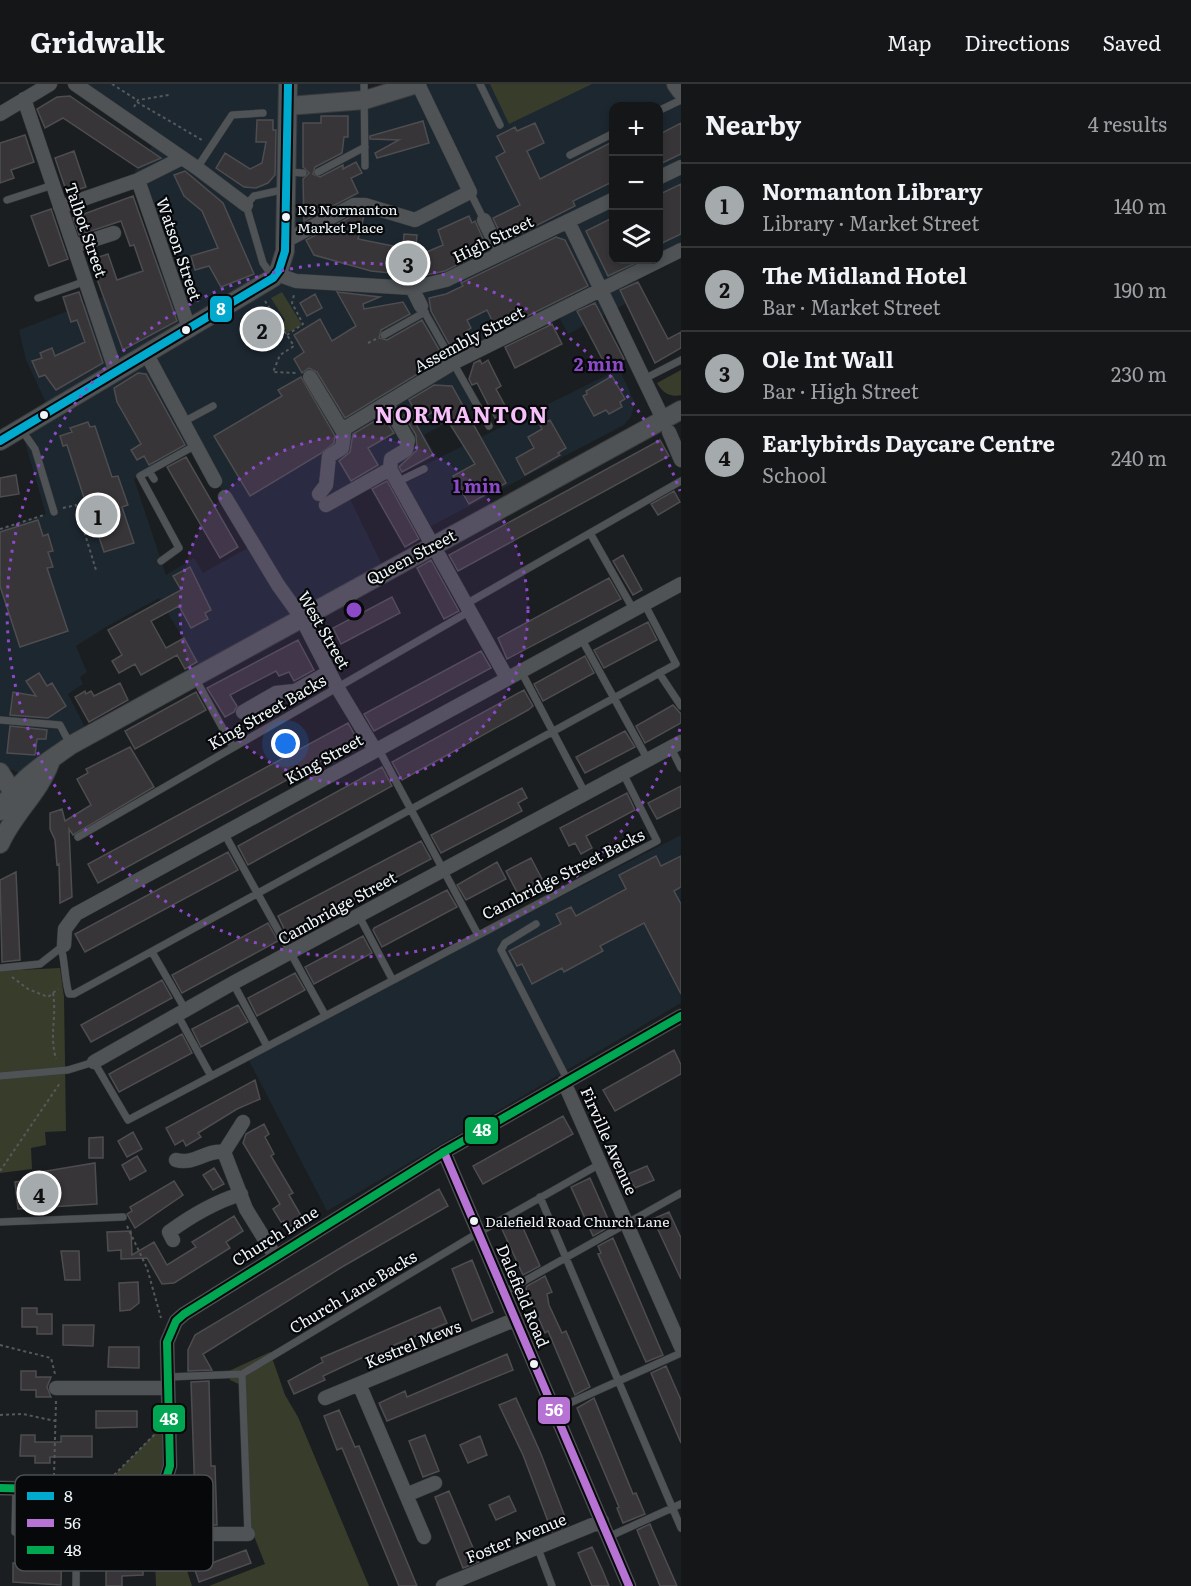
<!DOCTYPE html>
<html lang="en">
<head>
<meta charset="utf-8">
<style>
	body { margin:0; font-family:Literata,serif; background:#1d1f21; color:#f1f3f6 }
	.controls { position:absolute; right:18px; top:18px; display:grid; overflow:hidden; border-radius:12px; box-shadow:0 3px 9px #0003 }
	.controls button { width:54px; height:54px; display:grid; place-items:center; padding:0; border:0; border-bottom:2px solid #333537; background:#141618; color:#f1f3f6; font:30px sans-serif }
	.you { position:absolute; left:286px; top:660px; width:21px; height:21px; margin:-15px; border:4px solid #fff; border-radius:50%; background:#1a73e8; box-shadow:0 0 0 9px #1a73e833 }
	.badge { display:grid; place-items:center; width:39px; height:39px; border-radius:50%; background:#a5aaac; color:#111; font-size:20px; font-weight:700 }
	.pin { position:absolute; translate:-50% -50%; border:3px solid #fff; box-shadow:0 2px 6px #0006 }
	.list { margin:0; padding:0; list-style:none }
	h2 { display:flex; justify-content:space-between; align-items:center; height:78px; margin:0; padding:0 24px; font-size:26px }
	h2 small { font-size:20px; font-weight:400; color:#9d9fa2 }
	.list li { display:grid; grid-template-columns:39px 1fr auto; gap:18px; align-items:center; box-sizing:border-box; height:84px; padding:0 24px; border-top:2px solid #333537 }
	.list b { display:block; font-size:22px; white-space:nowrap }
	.list p { margin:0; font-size:20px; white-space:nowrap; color:#9d9fa2 }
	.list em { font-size:20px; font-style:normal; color:#9d9fa2 }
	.icon { flex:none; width:33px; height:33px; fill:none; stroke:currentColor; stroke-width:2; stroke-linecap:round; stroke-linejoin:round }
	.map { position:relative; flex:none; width:681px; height:1502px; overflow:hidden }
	header { display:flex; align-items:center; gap:36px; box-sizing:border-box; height:84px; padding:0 30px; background:#141618; border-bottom:2px solid #333537 }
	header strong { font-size:28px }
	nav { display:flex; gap:33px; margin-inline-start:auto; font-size:21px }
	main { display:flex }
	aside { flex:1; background:#141618 }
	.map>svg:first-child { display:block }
</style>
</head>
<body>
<header>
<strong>Gridwalk</strong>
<nav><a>Map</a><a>Directions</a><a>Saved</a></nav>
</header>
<main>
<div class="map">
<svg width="681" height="1502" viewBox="0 0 681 1502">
	<rect width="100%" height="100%" fill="#1b1e20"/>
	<path fill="#1d2730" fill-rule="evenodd" d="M75 0H364L365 15 417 0H681V166L634 190 644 210 568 250 557 229 453 279 477 322 424 351 436 372 350 415 385 487 202 587 159 514 106 543 76 562 87 588 80 593 83 600 68 610 89 651 21 690 4 682 0 677V445L46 430 21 345 50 327 26 276 19 246 129 203 125 191 166 178 135 87 156 56ZM614 22H658V176H614ZM196 361 253 461 203 489 194 474 166 491 134 395Z
		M619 285 635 319 631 333 624 341 431 442 400 393Z
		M681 751V919L327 1127 247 973Z"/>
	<path fill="#383d2b" d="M490 0H592L509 40Z
		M282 208 302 241 287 249 281 239 285 236 271 214Z
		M681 286V311C670 314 662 308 657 299Z
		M60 884 64 913 66 1047 45 1048 46 1061 31 1064 32 1085 0 1089V887Z
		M270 1268 285 1311 298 1333 369 1502H209L265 1480 254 1452 248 1450 243 1302 230 1296 229 1287Z
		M169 1335 165 1398 101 1405Z
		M153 1420 160 1425 158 1436 169 1437 179 1450 177 1456 192 1502H156Z"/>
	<path fill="#383539" stroke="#4d4d4f" stroke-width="1.5" d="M70 12 83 21 161 74 138 84 63 34 45 44 37 25 57 13Z
		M321 32H348V53H344L342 69 315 83 313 90 320 93 343 81V85L356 78 362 89 351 94 358 109 304 137 303 95 309 89 303 83V39H321Z
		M257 36H273V46H276L275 91 268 99 256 104 244 103 216 84 225 69 250 85 262 79 266 58H256Z
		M423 37 429 59 377 74 375 69 399 56 370 55V52Z
		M535 39 544 59 527 67 540 95 614 57V97L573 117 575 122 504 158 493 134 520 121 496 73 505 68 497 52 515 43 517 47Z
		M681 39V70L658 81V51Z
		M25 51 34 78 11 86 14 94 0 99V59Z
		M74 67 86 103 67 109 55 74Z
		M185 87 223 119 254 190 221 203 209 182 195 186 191 172 218 164 202 127 184 112 174 91Z
		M681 100V150L658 161V111Z
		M133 112 177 237 123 266 90 176 108 170 117 196 143 187 134 161 130 162 121 137 79 151 73 134Z
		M51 125 68 175 49 182 31 132Z
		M356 130 364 132 358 155 403 164 404 150 417 151 415 173 443 161 438 146 469 132 472 139 475 137 488 166 445 187 421 192 371 187 314 171 306 156Z
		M614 133V176H642L608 192 586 147Z
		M556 153 565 156 588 202 497 247 487 226 467 236 471 244 465 248 471 260 454 269 431 227 429 214 446 210 463 202 461 199Z
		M638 198 668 255 681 248V264L655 279 620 206Z
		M79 208 103 279 56 306 45 291 39 293 32 277 42 274 40 269 52 264 55 272 85 258 77 236 71 238 63 213Z
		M337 208 380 213 363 220 364 225 403 218 410 230 381 246 379 254 387 256 422 236 444 274 345 334 317 288 309 284 302 289 294 275 304 268 294 251 320 235 332 257 356 242Z
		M315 210 322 224 307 232 300 219Z
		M595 219 624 275 607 284 577 227Z
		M267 224 280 247 255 263 241 239Z
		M552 240 562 260 515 284 505 263Z
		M480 276 482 280 488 276 501 302 496 305 508 327 495 334 477 299 472 301 469 295 474 279Z
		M138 289 146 290 185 361 149 381 144 372 137 376 131 366 141 360 117 318 114 304Z
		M612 292 625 315 620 318 622 323 609 330 606 326 594 332 583 312 587 310 586 307Z
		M301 293 335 352 334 359 320 370 250 412 214 352 282 312 278 306Z
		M434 301 452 302 506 399 469 420 453 392 475 380 440 324 415 338 433 371 402 388 399 383 417 366 416 351 404 331 414 325 409 316Z
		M383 332 394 349 368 364 378 381 351 397 339 377 350 368 353 350Z
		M550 336 566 364 558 369 560 371 525 391 516 374 534 364 528 353 542 345 540 341Z
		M88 338 90 343 95 342 112 393 118 392 128 421 122 423 134 459 104 468 94 438 88 440 84 427 88 426 67 361 63 362 60 352 72 348 70 344Z
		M660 356 669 372 458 487 449 471Z
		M186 373 238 463 220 474 167 383Z
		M16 391 19 410 0 413V394Z
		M387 397 419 455 405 463 372 405Z
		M674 407 680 418 658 431 651 420Z
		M38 436 43 452 48 450 53 467 48 468 53 483 47 484 68 547 20 563 0 502V448Z
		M623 471 642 506 633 511 613 477Z
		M431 476 459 527 444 535 417 484Z
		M190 483 211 526 205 529 208 535 191 544 179 522 151 537 166 564 184 554 197 578 185 585 177 571 141 591 135 580 119 589 112 577 122 571 108 546 181 506 173 492Z
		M609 494 621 515 507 575 498 554Z
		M392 513 400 529 341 560 333 544Z
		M648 538 657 556 604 584 594 566Z
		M298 556 314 586 294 597 289 588 279 592 276 587 230 611 237 622 234 628 225 633 207 604Z
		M481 567 491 584 374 647 364 630Z
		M585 572 594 589 543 617 534 600Z
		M39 589 47 602 52 599 66 622 48 634 10 631 13 608 36 612 26 597Z
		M120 599 128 616 89 638 75 613 85 607 86 610 91 607 94 612Z
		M524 606 533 622 528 626 402 696 392 678Z
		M196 608 206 626 135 665 125 647Z
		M673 621 681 630V639L645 659 636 642Z
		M348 639 358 657 98 799 88 780Z
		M10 642 47 646 46 655H37L35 671 7 669Z
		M625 647 635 663 585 689 576 673Z
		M130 663 154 703 73 751 69 745 72 813 60 819 59 780 57 781 55 756 50 745V729L62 725 65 737 91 721 77 695 88 689 86 685Z
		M382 683 392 702 248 781 238 762Z
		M681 702V723L657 735 648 719Z
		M522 704 527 714 518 719 522 727 441 769 431 751Z
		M627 709 635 726 586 752 592 764 581 770 575 759 569 762 560 744Z
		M421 757 431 775 287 851 278 832Z
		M228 768 238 786 85 868 75 850Z
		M656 772 661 782 681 772V803L674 807 681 820V910L644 839 600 862 603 867 564 888 562 884 532 900 522 880 517 882 509 867 561 840 556 830 571 823 576 832 626 805 619 791Z
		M531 774 543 797 518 810 506 787Z
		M497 778 506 795 466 816 457 801Z
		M16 788 20 876 2 878 0 796Z
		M447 806 457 823 382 863 373 846 374 844Z
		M268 839 278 857 182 909 172 891Z
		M363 852 372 869 314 900 305 883Z
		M295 889 305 906 257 932 248 914Z
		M162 896 172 914 91 958 81 941Z
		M238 921 248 938 201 963 192 945Z
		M182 950 192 969 119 1008 109 990Z
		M674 966 681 981V990L615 1027 603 1006Z
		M255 996 260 1015 237 1025 198 1049 201 1053 186 1062 183 1056 175 1061 166 1044Z
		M563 1032 573 1050 483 1100 473 1082Z
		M264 1040 269 1050 265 1053 274 1070 271 1072 293 1109 289 1111 303 1135 288 1144 284 1137 281 1138 273 1125 280 1120 243 1059 246 1050Z
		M133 1048 142 1065 127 1073 118 1057Z
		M103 1053V1074H89V1054Z
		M137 1072 146 1087 130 1096 122 1081Z
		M95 1079 97 1120 18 1125 15 1098 41 1095 40 1088Z
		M647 1082 654 1096 635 1104 628 1090Z
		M214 1084 224 1100 213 1106 203 1091Z
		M590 1094 611 1142 593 1152 571 1103Z
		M174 1097 183 1111 135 1144 127 1130 132 1127 130 1123Z
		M439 1105 448 1122 342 1183 203 1270 212 1286 188 1287V1266L195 1251Z
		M669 1128 681 1154V1195L653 1135Z
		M234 1132 243 1147 226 1158 230 1164 174 1199 162 1200 147 1174 121 1175V1166L108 1167 107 1148 131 1147 132 1171 154 1158 167 1181 196 1163 192 1158Z
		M519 1135 540 1182 523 1191 501 1143Z
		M613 1154 663 1271 646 1278 598 1170 601 1169 598 1162Z
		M61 1167H79L80 1196H65Z
		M472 1176 493 1228 472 1237 452 1185Z
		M545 1192 552 1208 547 1210 549 1221 562 1249 566 1247 590 1303 575 1311 548 1247 545 1249 526 1205 527 1202Z
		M138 1198 139 1219 130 1226 120 1227 119 1199Z
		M440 1223 447 1239 392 1262 394 1266 374 1274 372 1269 340 1284 323 1292 325 1296 294 1310 288 1297 323 1278 321 1274Z
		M22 1224H37V1230H52V1250H37V1243H22Z
		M63 1241H94L93 1262 63 1261Z
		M109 1263H139V1284L108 1283Z
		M507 1270 513 1286 387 1337 379 1319 405 1307 407 1313Z
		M666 1282 681 1316V1359L651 1289Z
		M21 1287H36V1293H51L47 1303 51 1313H36V1306H21Z
		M209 1297 211 1382H215L217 1441H196L191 1298Z
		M516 1314 541 1370 568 1441 552 1448 523 1371 499 1321Z
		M594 1314 633 1410 636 1409 645 1430 623 1439 617 1424 619 1423 577 1324Z
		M339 1326 355 1363 359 1362 417 1502H399L342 1364 337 1366 324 1332Z
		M96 1327H137V1343L96 1344Z
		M21 1351H35V1358H61V1352H92V1373H50V1379H35V1372H20Z
		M425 1351 439 1387 423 1393 409 1357Z
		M480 1352 487 1371 468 1379 460 1361Z
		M449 1407 479 1478 463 1484 435 1413Z
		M509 1412 516 1427 496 1436 489 1421Z
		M24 1419 66 1420V1444H62L61 1501 13 1498V1479L47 1480 48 1444 24 1443Z
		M106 1436H143V1491L122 1492V1502H106V1465H84V1444H106Z
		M650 1440 652 1445 677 1502H660L637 1446Z
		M592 1463 602 1485 609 1502H592L578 1469Z
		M246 1466 251 1479 199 1498 193 1480 211 1474 212 1479Z"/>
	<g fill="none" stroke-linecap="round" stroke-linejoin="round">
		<defs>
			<path id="lane" d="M364 0 365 82
				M480 0 500 41
				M658 27 681 16
				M570 71 614 49
				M197 84 232 31 263 29
				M289 88 303 89
				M318 88 365 63
				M470 108 484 136
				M7 116 53 101
				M272 192 263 179 246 121 254 112 286 105
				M38 214 86 197
				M421 222 489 342
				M384 251 425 228
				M644 295 681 276
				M185 337 213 322
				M21 345 35 365 54 428
				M149 387 140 392 179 464 161 477
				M154 395 149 387 196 361
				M397 398 424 385
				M590 449 633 525
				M466 520 681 397
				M581 554 648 676
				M521 587 585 709
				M659 589 681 622
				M195 594 233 663
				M0 636 60 641 70 660
				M378 664 477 849
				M671 664 681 684
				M224 749 325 931
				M78 753 470 527
				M359 832 392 895
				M536 840 505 859 501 866 567 995
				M61 863C65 877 65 899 69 910H74L676 580 644 519
				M152 868 185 925
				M0 884 40 880 63 862
				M233 899 267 962
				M177 930 211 992
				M0 992 68 986 94 978 128 1036 657 757 623 689
				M540 1113 681 1444
				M0 1138 123 1133
				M503 1209 681 1109
				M168 1293 242 1290
				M554 1326 681 1269
				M15 1448 16 1404
				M248 1450 242 1290 478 1149 600 1080
				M608 1453 681 1420
				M537 1462 552 1502
				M76 1502 77 1404"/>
			<path id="street" d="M75 0 197 84 246 121
				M24 15 116 288
				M0 30 50 0
				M658 94 681 83
				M138 96 189 244
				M60 123 138 96 182 74
				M484 136 500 170
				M568 137 663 335
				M285 157 354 121H365L415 136 470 108 418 0
				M74 162 114 149
				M276 190 296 197 412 204 446 196 614 115
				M412 204 421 222
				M146 269 215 397
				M310 293 342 346 453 279 681 166
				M387 320 408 356 406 366 391 375 390 385
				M669 348 681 376
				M319 410 326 401 329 372 342 364 344 350 342 346
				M225 413 278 501 301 533 337 603 375 666
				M326 421 390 385 433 462
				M439 472 507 594
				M243 628 276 609 295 607 329 588
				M64 861 65 845 76 830 681 500
				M94 978 233 899 681 658
				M564 998 681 1263
				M243 1038 224 1068 246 1125 275 1172
				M444 1068 629 1502
				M176 1076C195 1081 207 1065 224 1068
				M173 1156 169 1148C191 1132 214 1118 241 1110
				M359 1300 424 1453
				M56 1304H168
				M325 1314 514 1236
				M165 1398 169 1437 179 1450H248
				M0 1404C33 1404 142 1412 165 1398L170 1382 167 1258 176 1237 184 1230 444 1068 681 932
				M406 1411 435 1399
				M443 1502 602 1437"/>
			<path id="secondary" d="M676 0 681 7
				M288 22 365 16 417 0
				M0 357 273 194 279 186 285 167 288 0
				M0 688 18 717
				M0 727C19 694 42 682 71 661L681 326
				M0 760C13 730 39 709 50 679"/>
		</defs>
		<use href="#lane" stroke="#383b3d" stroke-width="8"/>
		<use href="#street" stroke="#383b3d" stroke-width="15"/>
		<use href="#secondary" stroke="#383b3d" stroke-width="20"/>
		<path stroke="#56595b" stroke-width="2" stroke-dasharray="3 3" stroke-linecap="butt" d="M112 0 137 16
			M137 18 202 56
			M134 23 138 16 169 11
			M265 217 294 262 280 271 273 288 298 289
			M287 251 303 240 292 219 294 211
			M368 259 376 255
			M63 424 76 421 96 486
			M0 445 44 431
			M12 893 28 905 48 913 58 905
			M53 909C57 933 49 951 56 975
			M0 1087 60 999
			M127 1142 147 1184 161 1234
			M0 1261 51 1274 55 1290
			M0 1331 23 1330 55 1337
			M114 1391 155 1350
			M54 1392 56 1317"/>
		<use href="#lane" stroke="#4f5355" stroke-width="7"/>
		<use href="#street" stroke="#4f5355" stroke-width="14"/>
		<use href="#secondary" stroke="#4f5355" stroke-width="18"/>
		<defs>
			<path id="bus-1" d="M0 357 273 194 279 186 285 167 288 0"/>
			<path id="bus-2" d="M444 1068 629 1502"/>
			<path id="bus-3" d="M0 1404C33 1404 142 1412 165 1398L170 1382 167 1258 176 1237 184 1230 444 1068 681 932"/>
		</defs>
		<use href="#bus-1" stroke="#06080a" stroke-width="12"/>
		<use href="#bus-2" stroke="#06080a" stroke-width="12"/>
		<use href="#bus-3" stroke="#06080a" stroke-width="12"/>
		<use href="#bus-1" stroke="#00a9ce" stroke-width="8"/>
		<use href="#bus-2" stroke="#b673d3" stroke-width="8"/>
		<use href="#bus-3" stroke="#00a651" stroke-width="8"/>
	</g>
	<circle cx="354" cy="526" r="174" fill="#8d4ac8" fill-opacity=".12"/>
	<g fill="none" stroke="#8d4ac8" stroke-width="3" stroke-dasharray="3 6">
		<circle cx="354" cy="526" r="174"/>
		<path d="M680 645A347 347 0 1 1 680 407"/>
	</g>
	<g fill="#f0f5f8" stroke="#06080a" stroke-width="2">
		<circle cx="286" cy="133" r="5"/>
		<circle cx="186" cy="246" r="5"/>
		<circle cx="44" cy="331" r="5"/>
		<circle cx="474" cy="1137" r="5"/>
		<circle cx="534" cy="1280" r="5"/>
	</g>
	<g text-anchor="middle" stroke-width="4.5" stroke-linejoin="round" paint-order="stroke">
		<g font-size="14" fill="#f0f5f8" stroke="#06080a" text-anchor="start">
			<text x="297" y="131">N3 Normanton<tspan x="297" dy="18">Market Place</tspan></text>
			<text x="485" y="1143">Dalefield Road Church Lane</text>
		</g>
		<g font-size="16" fill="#f0f5f8" stroke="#06080a">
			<text transform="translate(86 146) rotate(71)" y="6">Talbot Street</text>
			<text transform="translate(493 155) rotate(-26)" y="6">High Street</text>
			<text transform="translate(179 165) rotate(71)" y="6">Watson Street</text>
			<text transform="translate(469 255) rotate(-28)" y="6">Assembly Street</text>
			<text transform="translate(411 473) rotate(-28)" y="6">Queen Street</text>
			<text transform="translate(324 546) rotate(60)" y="6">West Street</text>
			<text transform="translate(267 628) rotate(-30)" y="6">King Street Backs</text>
			<text transform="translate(324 675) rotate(-29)" y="6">King Street</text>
			<text transform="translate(563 790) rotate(-27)" y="6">Cambridge Street Backs</text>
			<text transform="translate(337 824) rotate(-29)" y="6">Cambridge Street</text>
			<text transform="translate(609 1057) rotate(66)" y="6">Firville Avenue</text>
			<text transform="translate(275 1152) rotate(-32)" y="6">Church Lane</text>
			<text transform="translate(353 1208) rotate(-31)" y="6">Church Lane Backs</text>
			<text transform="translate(523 1212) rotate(67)" y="6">Dalefield Road</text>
			<text transform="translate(413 1260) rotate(-22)" y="6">Kestrel Mews</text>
			<text transform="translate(516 1454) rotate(-22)" y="6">Foster Avenue</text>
		</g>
		<g font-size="22" font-weight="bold" letter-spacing="1.5" fill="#f8c0fb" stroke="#06080a">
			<text x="462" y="339">NORMANTON</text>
		</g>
	</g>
	<rect x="15" y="1391" width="198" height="96" rx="9" fill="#06080a" stroke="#4c4f51" stroke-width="1.5"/>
	<rect x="27" y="1408" width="27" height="8" fill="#00a9ce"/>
	<rect x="27" y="1435" width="27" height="8" fill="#b673d3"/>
	<rect x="27" y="1462" width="27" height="8" fill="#00a651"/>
	<g font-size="16" fill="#f0f5f8">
		<text x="64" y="1418">8</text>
		<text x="64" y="1445">56</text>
		<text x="64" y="1472">48</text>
	</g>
	<circle cx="354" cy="526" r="9" fill="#8d4ac8" stroke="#06080a" stroke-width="3"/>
	<g font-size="18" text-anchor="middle" font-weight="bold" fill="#8d4ac8" stroke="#06080a" stroke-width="4.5" stroke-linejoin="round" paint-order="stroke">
		<text x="599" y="287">2 min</text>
		<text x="477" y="409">1 min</text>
	</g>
	<g stroke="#06080a" stroke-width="2">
		<rect x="209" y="211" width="24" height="28" rx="6" fill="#00a9ce"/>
		<rect x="464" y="1032" width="35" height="29" rx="6" fill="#00a651"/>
		<rect x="537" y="1312" width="34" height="29" rx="6" fill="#b673d3"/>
		<rect x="152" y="1320" width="34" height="29" rx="6" fill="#00a651"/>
	</g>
	<g font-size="16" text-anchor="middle" font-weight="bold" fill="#fff">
		<text x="221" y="231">8</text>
		<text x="482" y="1052">48</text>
		<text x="554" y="1332">56</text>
		<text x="169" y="1341">48</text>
	</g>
</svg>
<div class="controls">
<button>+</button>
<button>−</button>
<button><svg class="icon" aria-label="layers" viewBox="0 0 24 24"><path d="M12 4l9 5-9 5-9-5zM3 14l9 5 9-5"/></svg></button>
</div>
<div class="you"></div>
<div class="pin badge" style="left:98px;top:431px">1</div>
<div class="pin badge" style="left:262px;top:245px">2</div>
<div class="pin badge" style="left:408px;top:179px">3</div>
<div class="pin badge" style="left:39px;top:1109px">4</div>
</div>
<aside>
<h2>Nearby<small>4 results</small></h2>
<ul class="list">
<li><span class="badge">1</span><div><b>Normanton Library</b><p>Library · Market Street</p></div><em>140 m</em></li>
<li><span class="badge">2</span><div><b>The Midland Hotel</b><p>Bar · Market Street</p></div><em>190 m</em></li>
<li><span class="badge">3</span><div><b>Ole Int Wall</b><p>Bar · High Street</p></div><em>230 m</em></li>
<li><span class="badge">4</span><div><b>Earlybirds Daycare Centre</b><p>School</p></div><em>240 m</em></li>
</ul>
</aside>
</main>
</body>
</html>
